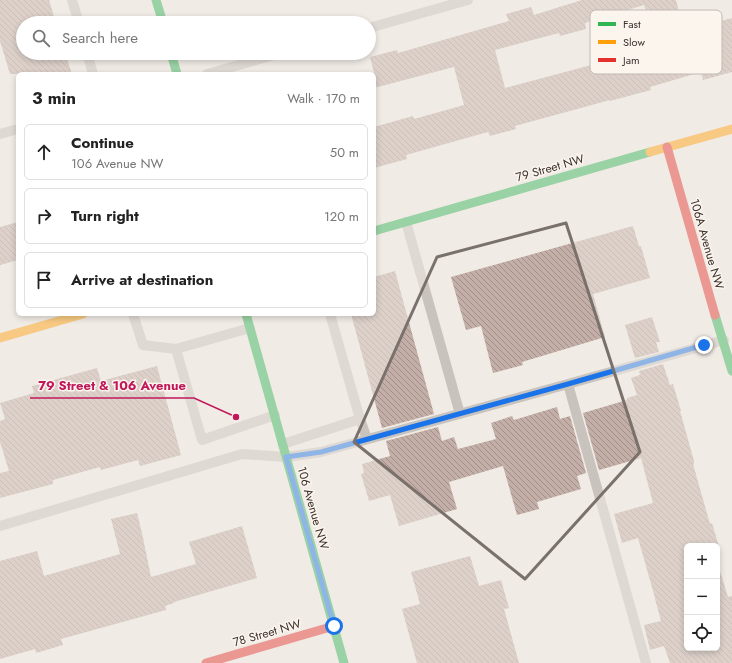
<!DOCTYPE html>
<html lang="en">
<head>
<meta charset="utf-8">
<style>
	body { margin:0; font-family:Jost,sans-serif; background:#f2f2f2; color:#222 }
	.controls { position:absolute; right:12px; bottom:12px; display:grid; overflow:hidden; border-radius:6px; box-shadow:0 2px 6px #0003 }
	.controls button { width:36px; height:36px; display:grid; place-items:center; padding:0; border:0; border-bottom:1px solid #e0e0e0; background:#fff; color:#222; font:20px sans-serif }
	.stop { position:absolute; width:12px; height:12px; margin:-9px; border:3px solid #1a73e8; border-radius:50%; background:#fff }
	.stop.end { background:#1a73e8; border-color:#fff; box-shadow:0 1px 4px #0008 }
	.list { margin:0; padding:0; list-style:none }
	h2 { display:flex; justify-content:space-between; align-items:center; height:52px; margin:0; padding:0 16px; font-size:17px }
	h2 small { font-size:13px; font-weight:400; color:#767676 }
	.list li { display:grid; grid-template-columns:26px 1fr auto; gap:12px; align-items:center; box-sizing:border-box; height:56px; margin:0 8px 8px; padding:0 8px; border:1px solid #e0e0e0; border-radius:6px }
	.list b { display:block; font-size:15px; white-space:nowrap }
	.list p { margin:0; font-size:13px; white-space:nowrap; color:#767676 }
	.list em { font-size:13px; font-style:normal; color:#767676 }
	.icon { flex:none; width:22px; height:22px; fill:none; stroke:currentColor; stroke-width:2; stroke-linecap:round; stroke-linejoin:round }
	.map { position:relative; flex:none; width:732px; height:663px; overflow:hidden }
	.search { position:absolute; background:#fff; box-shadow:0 2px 6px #0003; left:16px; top:16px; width:360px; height:44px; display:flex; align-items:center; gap:10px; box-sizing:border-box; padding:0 14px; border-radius:22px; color:#767676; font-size:15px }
	.panel { position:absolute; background:#fff; box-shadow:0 2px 6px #0003; left:16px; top:72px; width:360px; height:244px; border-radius:6px }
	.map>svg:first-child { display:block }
</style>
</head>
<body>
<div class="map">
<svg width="732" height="663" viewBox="0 0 732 663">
	<defs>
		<pattern id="building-back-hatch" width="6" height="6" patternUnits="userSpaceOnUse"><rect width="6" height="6" fill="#c3afa7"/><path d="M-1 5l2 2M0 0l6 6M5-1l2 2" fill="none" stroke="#a08f88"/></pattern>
	</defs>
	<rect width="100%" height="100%" fill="#f0ebe5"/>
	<path fill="url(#building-back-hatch)" fill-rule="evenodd" d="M0 0H49L56 23H23V53H65L72 74H10L0 41Z
		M582 0H676L684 31 732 18V72L703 80 701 72 650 87 651 90 610 101V100L515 126 516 129 490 136 488 132 406 155 407 159 374 168V127L413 116 414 119 464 105 454 67 374 88V73L370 57 397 50 398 53 509 21 506 14 531 7 534 15ZM644 5 658 51 597 69 595 64 505 88 495 50 559 33 560 36 586 29 585 23Z
		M18 222V260L0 265V227Z
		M633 226 639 246H641L650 278 593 294 605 337 522 362 523 365 493 373 481 326 466 330 451 277Z
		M395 271 434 414 382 428 351 314H374V277Z
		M652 317 660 342H656L659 352 635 358 625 325Z
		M663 364 670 385 673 384 681 411H680L694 461V464H693L710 524 712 523 720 550 717 551V546H687V648H717V561L728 597 732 596V663H670L664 646 650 650 644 625 661 621 655 599V598L638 538 622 543 614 514 653 503 641 458 599 470 583 413 627 400V398L637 395 631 378 640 375 639 371Z
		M157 366 181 455 140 466 138 460 101 470 100 467 53 480V484L0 498V473L9 471 0 442V421L5 419 0 403 34 393 32 386 97 368 101 381Z
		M557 407 560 419 570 416 586 473 577 476 581 489 537 502 539 509 517 515 503 466 449 482 457 509 399 526 390 495 369 501 361 474 364 473 362 464 390 456 386 441 438 427 442 441 454 437 458 449 496 439 491 423 512 416 514 420Z
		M137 513 142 533 151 577 196 564 189 542 242 526 257 578 174 602V603L165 606 166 610 61 639 63 645 36 653 35 649 0 659V561L37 551 44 576 120 554 111 519Z
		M470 556 479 586 501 580 509 608 504 609 519 663H417L402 609 420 604 411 572Z"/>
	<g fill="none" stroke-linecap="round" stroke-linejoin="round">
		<path stroke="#c9c3be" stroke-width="10" d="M72 0 79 23
			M369 28 468 0
			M87 53 93 74
			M207 74 281 53
			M0 134 18 129
			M406 222 460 414
			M133 314 143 345 176 349 250 328
			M176 349 202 440 275 415
			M568 384 646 663
			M360 419 367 439
			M283 444 360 419 330 314
			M0 526 242 454 286 457 321 452 568 384 724 340"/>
		<path stroke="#30b455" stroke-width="9" d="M156 0 163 23
			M171 53 177 74
			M374 231 650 152
			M246 314 344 663
			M715 315 732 371"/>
		<path stroke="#ff9f0a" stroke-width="9" d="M650 152 732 129
			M0 338 83 314"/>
		<path stroke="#e5322d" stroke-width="9" d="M667 147 715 315
			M206 663 334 626"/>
	</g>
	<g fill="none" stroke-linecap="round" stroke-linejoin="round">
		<path stroke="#1a73e8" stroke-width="5" d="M334 626 286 457 321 452 568 384 704 345"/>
	</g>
	<path d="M0 0H732V663H0ZM566 223 640 452 525 579 354 442 437 257Z" fill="#f0ebe5" fill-opacity=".55" fill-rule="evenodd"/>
	<path fill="none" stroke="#7a716c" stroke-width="3" stroke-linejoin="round" d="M566 223 640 452 525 579 354 442 437 257Z"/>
	<g text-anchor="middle" stroke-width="3" stroke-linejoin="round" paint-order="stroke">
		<g font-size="12" fill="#3b302b" stroke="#fbf5ee">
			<text transform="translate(550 168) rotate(-16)" y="4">79 Street NW</text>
			<text transform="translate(707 244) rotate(74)" y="4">106A Avenue NW</text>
			<text transform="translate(313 508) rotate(74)" y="4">106 Avenue NW</text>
			<text transform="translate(267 633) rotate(-16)" y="4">78 Street NW</text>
		</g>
	</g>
	<rect x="590" y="10" width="132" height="64" rx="6" fill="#fbf5ee" stroke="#c1bab4" stroke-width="1"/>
	<rect x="598" y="22" width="18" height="4" fill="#30b455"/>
	<rect x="598" y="40" width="18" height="4" fill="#ff9f0a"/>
	<rect x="598" y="58" width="18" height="4" fill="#e5322d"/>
	<g font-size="11" fill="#3b302b">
		<text x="623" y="28">Fast</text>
		<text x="623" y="46">Slow</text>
		<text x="623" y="64">Jam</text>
	</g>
	<path fill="none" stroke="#c2185b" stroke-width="1.5" d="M236 417L194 398H30"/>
	<circle fill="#c2185b" stroke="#fbf5ee" stroke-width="1.5" cx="236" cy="417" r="4"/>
	<g font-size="13" text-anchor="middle" font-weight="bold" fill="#c2185b" stroke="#fbf5ee" stroke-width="3" stroke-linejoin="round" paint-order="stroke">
		<text x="112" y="390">79 Street &amp; 106 Avenue</text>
	</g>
</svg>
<div class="controls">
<button>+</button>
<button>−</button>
<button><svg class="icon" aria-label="locate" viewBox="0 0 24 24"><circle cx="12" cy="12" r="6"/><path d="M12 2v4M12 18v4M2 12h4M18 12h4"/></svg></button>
</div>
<div class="stop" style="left:334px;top:626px"></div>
<div class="stop end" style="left:704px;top:345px"></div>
<div class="search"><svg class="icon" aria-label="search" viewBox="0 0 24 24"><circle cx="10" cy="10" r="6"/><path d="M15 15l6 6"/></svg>Search here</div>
<section class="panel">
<h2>3 min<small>Walk · 170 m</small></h2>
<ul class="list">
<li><svg class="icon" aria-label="ahead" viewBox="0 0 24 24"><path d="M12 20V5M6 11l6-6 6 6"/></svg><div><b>Continue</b><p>106 Avenue NW</p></div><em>50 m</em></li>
<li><svg class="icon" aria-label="right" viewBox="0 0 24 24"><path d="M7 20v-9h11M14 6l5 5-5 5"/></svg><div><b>Turn right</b></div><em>120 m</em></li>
<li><svg class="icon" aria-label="arrive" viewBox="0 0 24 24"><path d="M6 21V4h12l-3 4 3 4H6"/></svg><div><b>Arrive at destination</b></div></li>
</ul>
</section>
</div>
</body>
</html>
